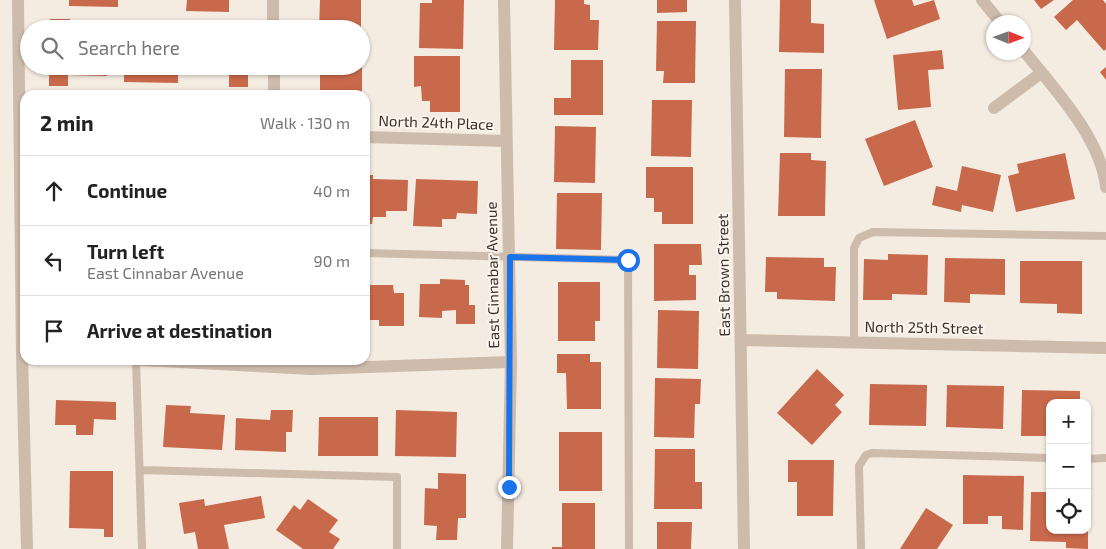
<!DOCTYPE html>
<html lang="en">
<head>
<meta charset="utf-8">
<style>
	body { margin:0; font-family:"Exo 2",sans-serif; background:#f2f2f2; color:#222 }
	.controls { position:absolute; right:15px; bottom:15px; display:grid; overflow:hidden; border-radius:10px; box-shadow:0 1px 4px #0004 }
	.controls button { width:45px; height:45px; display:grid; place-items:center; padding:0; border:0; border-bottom:1px solid #e0e0e0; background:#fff; color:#222; font:25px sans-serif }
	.compass { position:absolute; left:986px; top:15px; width:45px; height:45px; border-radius:50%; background:#fff; box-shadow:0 1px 4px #0004; rotate:91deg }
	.stop { position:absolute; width:15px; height:15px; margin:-11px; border:4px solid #1a73e8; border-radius:50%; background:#fff }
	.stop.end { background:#1a73e8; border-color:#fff; box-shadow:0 1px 5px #0008 }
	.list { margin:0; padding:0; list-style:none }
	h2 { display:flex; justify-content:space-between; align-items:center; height:65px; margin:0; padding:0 20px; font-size:21px }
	h2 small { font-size:16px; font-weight:400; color:#767676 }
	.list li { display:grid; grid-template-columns:32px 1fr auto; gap:15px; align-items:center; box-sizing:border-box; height:70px; padding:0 20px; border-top:1px solid #e0e0e0 }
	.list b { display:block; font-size:19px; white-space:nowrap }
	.list p { margin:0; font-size:16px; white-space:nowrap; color:#767676 }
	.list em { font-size:16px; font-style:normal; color:#767676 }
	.icon { flex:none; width:28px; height:28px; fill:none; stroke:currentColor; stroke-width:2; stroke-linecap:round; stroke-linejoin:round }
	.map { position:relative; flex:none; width:1106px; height:549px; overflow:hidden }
	.search { position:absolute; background:#fff; box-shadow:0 1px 4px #0004; left:20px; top:20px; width:350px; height:55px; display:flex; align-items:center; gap:12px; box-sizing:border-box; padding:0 18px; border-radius:28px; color:#767676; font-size:19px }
	.panel { position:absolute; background:#fff; box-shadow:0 1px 4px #0004; left:20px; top:90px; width:350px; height:275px; border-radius:15px }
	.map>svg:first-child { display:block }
</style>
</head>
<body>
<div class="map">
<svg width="1106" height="549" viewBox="0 0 1106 549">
	<rect width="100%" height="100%" fill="#f4ebe1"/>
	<path fill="#c8694b" d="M69 0H118V7L69 6Z
		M187 0H229V12L186 11Z
		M320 0H361V29H319Z
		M432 0H464L463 49 419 48 420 3H432Z
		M555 0H584V4L590 5V20H599L598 50H554Z
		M657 0H687V12L657 13Z
		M780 0H811V23L824 24V53L779 52Z
		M874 0H912L914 6 934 0 940 19 887 39Z
		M1034 0H1054L1041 9Z
		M1073 0H1103L1106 4V49L1104 51 1077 20 1066 30 1054 17Z
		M50 19H70V29H50Z
		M657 21H696L695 83H663L664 71H656Z
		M942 50 944 69 928 70 931 107 898 110 893 55Z
		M414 56H460V112H430V101H422L421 86 414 87Z
		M571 60H603V115H554V98H571Z
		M49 66H107V76L68 75V86H49Z
		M124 66H178V83L124 82Z
		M190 66H248V87H229V71H190Z
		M320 66H362V95H320Z
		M1106 67V80L1100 72Z
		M785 69H822L821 138 784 137Z
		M652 100H692L691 157 651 156Z
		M915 120 933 167 884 186 865 139Z
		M555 126 596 127 595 183 554 182Z
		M780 153H811V160L826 161 825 216H778Z
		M1065 153 1075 199 1016 212 1008 176 1019 173 1017 164Z
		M962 166 1001 175 993 212 962 205 961 212 932 205 936 186 957 191Z
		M646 167H693V224H662V212H654V198H646Z
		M365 175H373V179L408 180 407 211H386V217H373L372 224H365Z
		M416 179 478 181 477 214 457 213 456 219H442V227L413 226Z
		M557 193H602L601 250 556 249Z
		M654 244H701L702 265H689V275H696V300L654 301Z
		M888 254 928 255 927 295 892 294V300H863L864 259 888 260Z
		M766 257 824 258V267H836L835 301 777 299V292H765Z
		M945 258 1005 259V295L970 294V303L944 302Z
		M1020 261H1082V314L1057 313V304L1020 303Z
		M440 279 465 280V285H469V305H475V324H456V310L442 311V318L419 317 420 284H440Z
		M558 282H600V321H595V341H558Z
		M370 285H393L394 293H404V326H379V320H369L370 327H365V286Z
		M658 310 699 311 698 369 657 368Z
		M557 354H590V362H601V409H567L566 373H557Z
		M817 369 844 395 835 405 842 412 812 445 777 413Z
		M655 378 701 379 700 404H695L694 438 654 437Z
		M870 384 927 385 926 426 869 425Z
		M947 385 1004 386 1003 429 946 427Z
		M1022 390 1080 391V403H1050V436H1021Z
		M56 400 116 402V420L94 419 93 435H76V425H55Z
		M166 405 191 406 190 413 225 415 222 450 163 447Z
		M271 410H293L292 432H286V452L235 450 236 418 270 420Z
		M396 410 457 412 456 457 395 456Z
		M319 417H378V456H318Z
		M559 432H602V491H559Z
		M655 449H695V482H702V509H654Z
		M788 460H834L833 516H797V482H788Z
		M70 471H113V537H104V529L69 528Z
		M438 473 466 474V518H458L457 540H436L437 526 424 525 425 488 438 489Z
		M963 475 1024 476 1023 530 1002 529V516H988V524H963Z
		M1087 475H1090L1089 506H1087Z
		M1031 492H1050V530H1088V549L1066 548V542L1030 541Z
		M261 496 265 518 224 525 229 549H198L195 532 184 534 179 503 204 499 205 506Z
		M308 499 338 520 329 532 340 539 333 549H303L276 530 294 505 300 510Z
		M562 503H595V549H552V547H562Z
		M926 508 953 525 937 549H900Z
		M657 522H692L691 549H657Z"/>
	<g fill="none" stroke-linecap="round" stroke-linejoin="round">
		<path stroke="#cdbbac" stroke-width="8" d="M365 253 628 260 629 549
			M854 342V248L859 238 873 232 1106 236
			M136 360 142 549
			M1087 459 1106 458
			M141 470 397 477V549
			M861 549 859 466 866 455 872 453 1050 458"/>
		<path stroke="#cdbbac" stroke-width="12" d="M18 0 22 354 27 549
			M273 0V29
			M504 0 511 362 507 549
			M735 0 744 549
			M982 0 1000 22
			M1024 51C1053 87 1101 138 1106 187
			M274 66V95
			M994 108 1041 73
			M365 137 506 141
			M741 340 1106 348
			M142 360 311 369 511 362"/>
	</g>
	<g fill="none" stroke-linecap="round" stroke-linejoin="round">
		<path stroke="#1a73e8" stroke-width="6" d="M509 487 510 257 628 260"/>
	</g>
	<g text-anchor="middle" stroke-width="4" stroke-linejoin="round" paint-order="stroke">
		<g font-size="15" fill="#3b302b" stroke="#fbf5ee">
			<text transform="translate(436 123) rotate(2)" y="5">North 24th Place</text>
			<text transform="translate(493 275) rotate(-91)" y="5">East Cinnabar Avenue</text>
			<text transform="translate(724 275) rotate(-91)" y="5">East Brown Street</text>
			<text transform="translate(924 328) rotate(1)" y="5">North 25th Street</text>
		</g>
	</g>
</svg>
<div class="controls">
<button>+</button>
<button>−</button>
<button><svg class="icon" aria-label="locate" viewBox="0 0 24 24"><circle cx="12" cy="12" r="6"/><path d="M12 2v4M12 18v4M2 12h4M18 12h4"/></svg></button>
</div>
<svg class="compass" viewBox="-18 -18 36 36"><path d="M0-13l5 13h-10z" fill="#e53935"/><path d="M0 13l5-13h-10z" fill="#767676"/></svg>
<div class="stop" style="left:628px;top:260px"></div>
<div class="stop end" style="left:509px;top:487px"></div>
<div class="search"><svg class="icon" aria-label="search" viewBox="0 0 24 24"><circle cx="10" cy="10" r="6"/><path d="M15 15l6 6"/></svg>Search here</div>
<section class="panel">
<h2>2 min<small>Walk · 130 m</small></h2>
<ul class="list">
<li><svg class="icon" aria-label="ahead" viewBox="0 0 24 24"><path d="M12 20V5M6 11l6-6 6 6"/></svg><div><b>Continue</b></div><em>40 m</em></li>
<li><svg class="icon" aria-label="left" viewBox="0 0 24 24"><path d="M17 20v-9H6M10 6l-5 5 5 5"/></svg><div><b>Turn left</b><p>East Cinnabar Avenue</p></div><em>90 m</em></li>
<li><svg class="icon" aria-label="arrive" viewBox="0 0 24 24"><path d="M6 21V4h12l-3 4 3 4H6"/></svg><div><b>Arrive at destination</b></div></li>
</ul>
</section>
</div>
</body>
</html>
